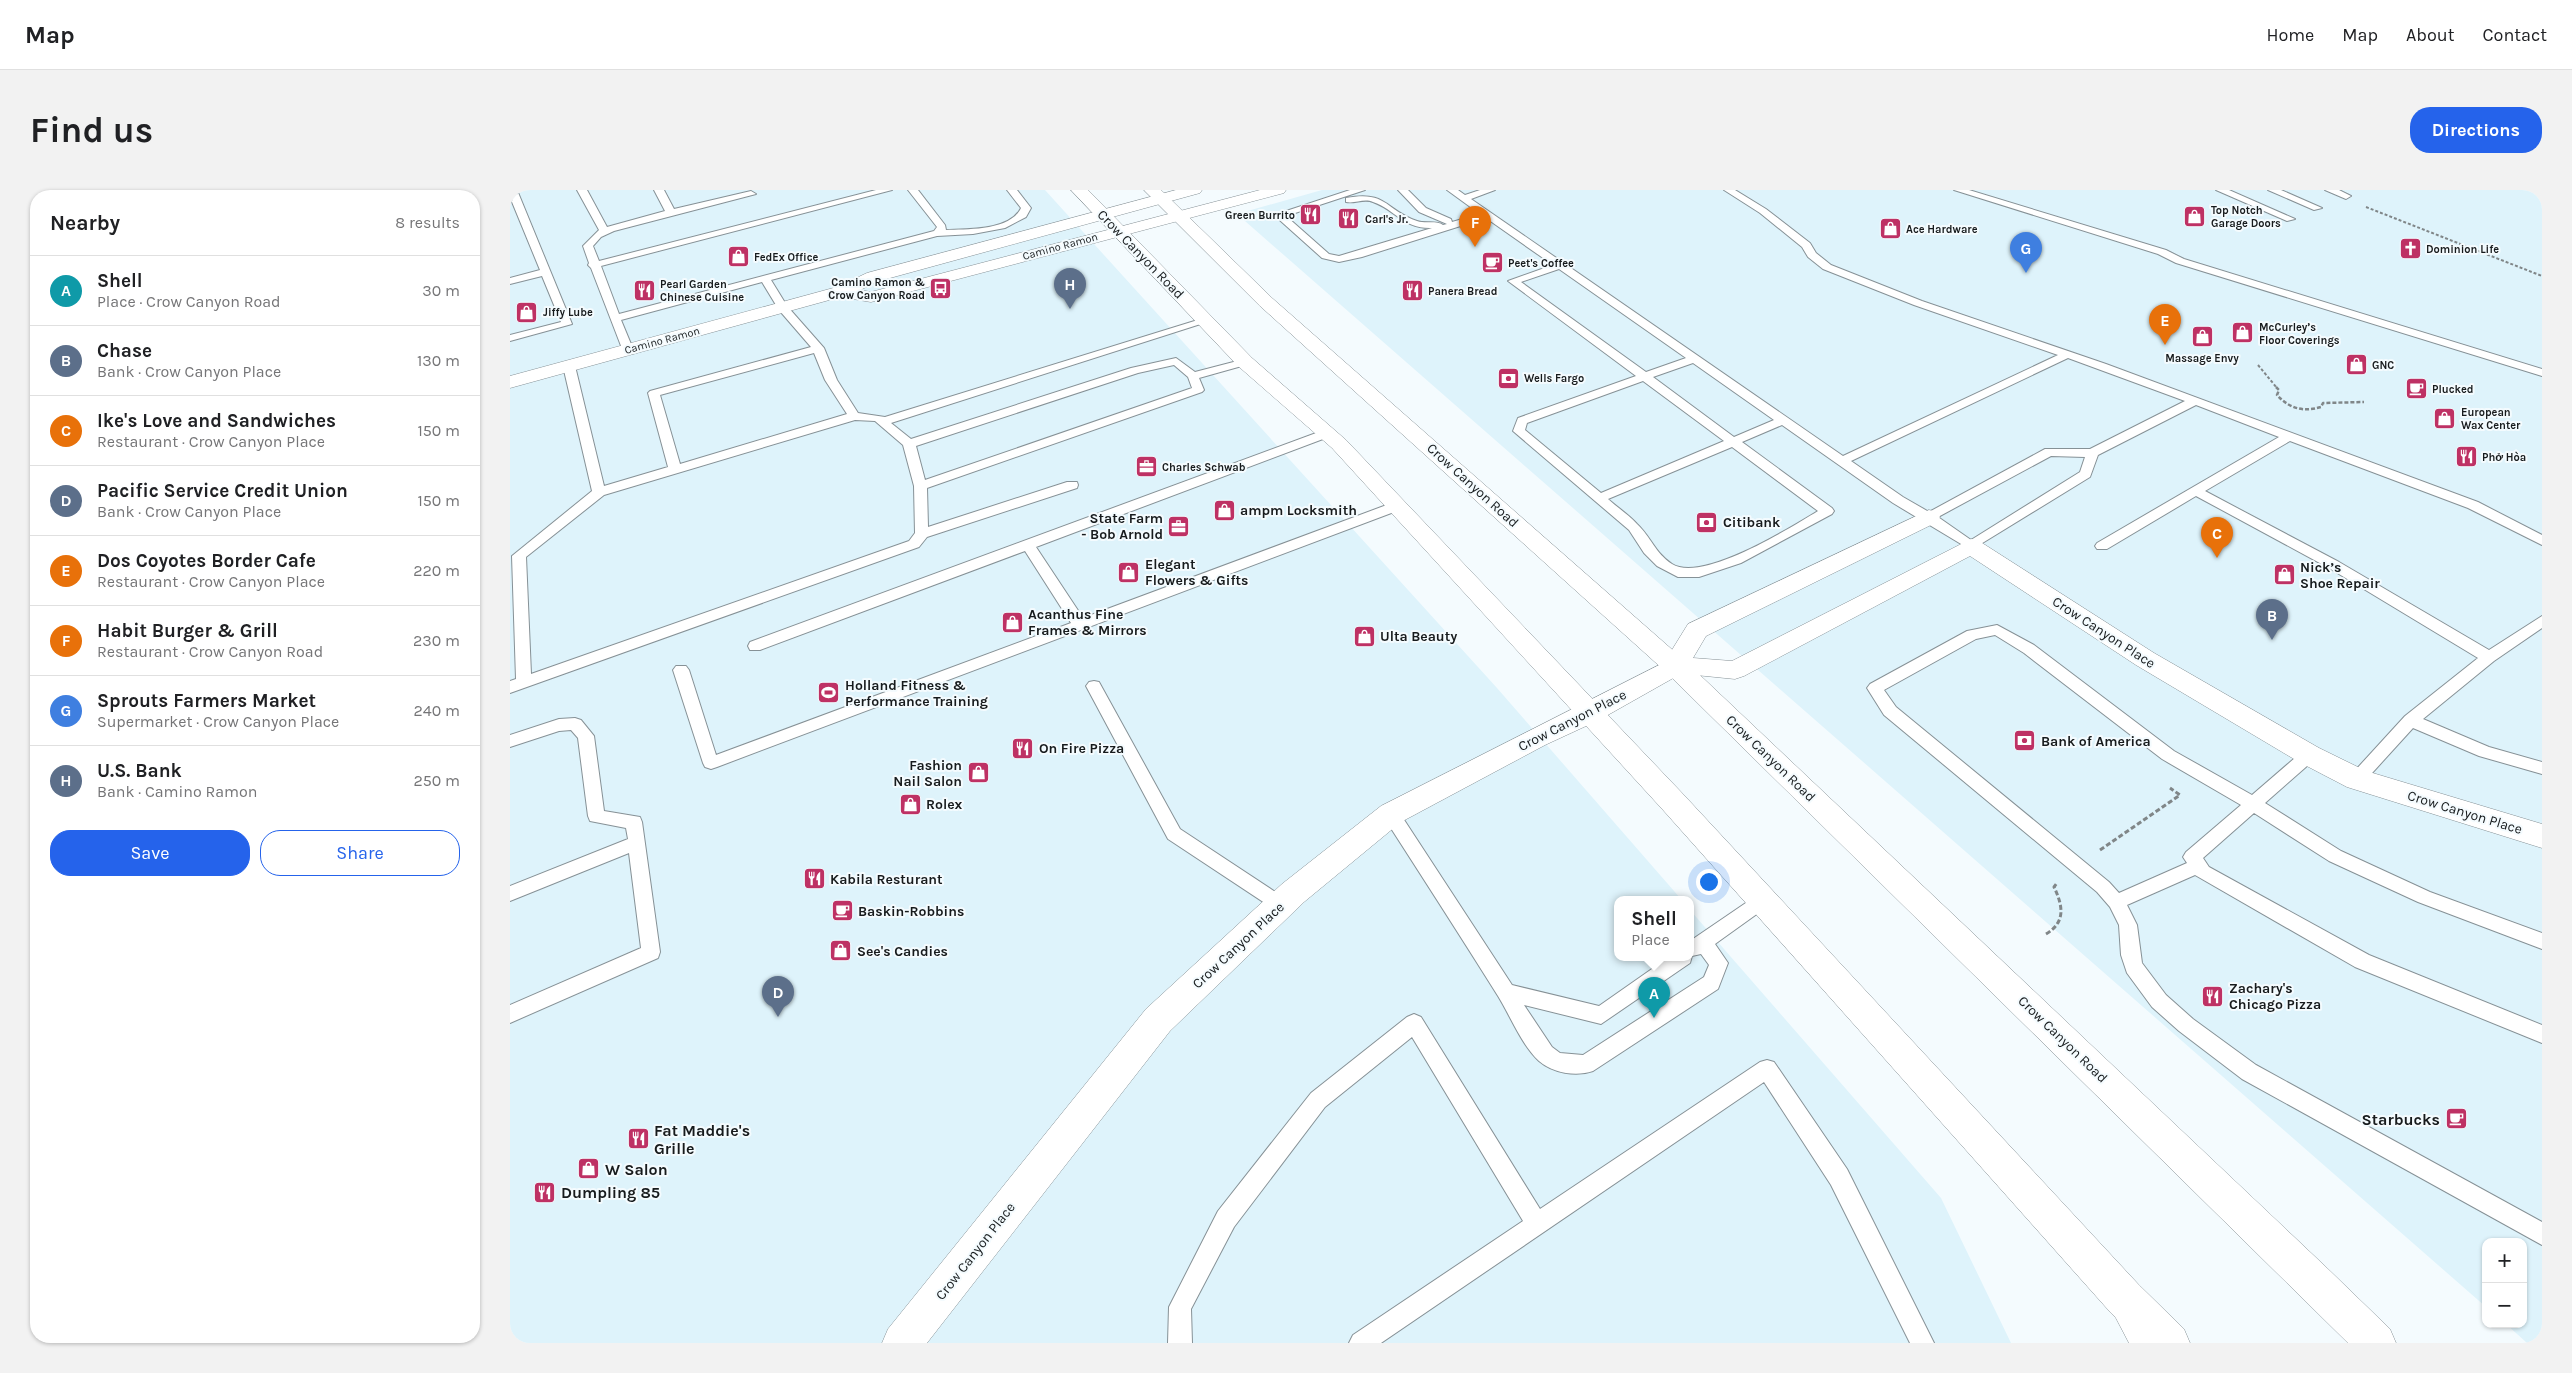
<!DOCTYPE html>
<html lang="en">
<head>
<meta charset="utf-8">
<style>
	body { margin:0; font-family:Karla,sans-serif; background:#f2f2f2; color:#202124 }
	.controls { position:absolute; right:15px; bottom:15px; display:grid; overflow:hidden; border-radius:10px; box-shadow:0 1px 4px #0004 }
	.controls button { width:45px; height:45px; display:grid; place-items:center; padding:0; border:0; border-bottom:1px solid #e0e0e0; background:#fff; color:#202124; font:25px sans-serif }
	.you { position:absolute; left:1198px; top:691px; width:18px; height:18px; margin:-12px; border:4px solid #fff; border-radius:50%; background:#1a73e8; box-shadow:0 0 0 8px #1a73e833 }
	.badge { display:grid; place-items:center; width:32px; height:32px; border-radius:50%; background:#2563eb; color:#fff; font-size:16px; font-weight:700 }
	.pin { position:absolute; translate:-50% -41px; filter:drop-shadow(0 1px 2px #0008) }
	.pin::after { content:''; position:absolute; top:26px; width:18px; height:15px; background:inherit; clip-path:polygon(0 0,100% 0,50% 100%) }
	.popup { position:absolute; left:1104px; top:706px; width:80px; height:65px; box-sizing:border-box; display:grid; place-content:center; border-radius:10px; background:#fff; filter:drop-shadow(0 1px 4px #0005); font-size:16px; white-space:nowrap; color:#757577 }
	.popup b { font-size:19px; color:#202124 }
	.popup::after { content:''; position:absolute; left:50%; top:100%; margin-left:-10px; border:10px solid transparent; border-top-color:#fff }
	.list { margin:0; padding:0; list-style:none }
	h2 { display:flex; justify-content:space-between; align-items:center; height:65px; margin:0; padding:0 20px; font-size:21px }
	h2 small { font-size:16px; font-weight:400; color:#757577 }
	.list li { display:grid; grid-template-columns:32px 1fr auto; gap:15px; align-items:center; box-sizing:border-box; height:70px; padding:0 20px; border-top:1px solid #e0e0e0 }
	.list b { display:block; font-size:19px; white-space:nowrap }
	.list p { margin:0; font-size:16px; white-space:nowrap; color:#757577 }
	.list em { font-size:16px; font-style:normal; color:#757577 }
	.actions { display:flex; gap:10px; padding:15px 20px }
	.actions a { flex:1; padding:11px 0; border:1px solid #2563eb; border-radius:20px; text-align:center; font-size:18px; color:#2563eb }
	.actions .main { background:#2563eb; color:#fff }
	.map { position:relative; flex:none; width:2032px; height:1153px; overflow:hidden; border-radius:20px }
	header { display:flex; align-items:center; gap:30px; box-sizing:border-box; height:70px; padding:0 25px; background:#fff; border-bottom:1px solid #e0e0e0 }
	header strong { font-size:24px }
	nav { display:flex; gap:28px; margin-inline-start:auto; font-size:18px }
	.intro { display:flex; align-items:center; justify-content:space-between; box-sizing:border-box; height:120px; padding:0 30px }
	h1 { margin:0; font-size:35px }
	.button { padding:12px 22px; border-radius:20px; background:#2563eb; color:#fff; font-size:18px; font-weight:700 }
	main { display:flex; gap:30px; padding:0 30px }
	aside { flex:1; background:#fff; border-radius:20px; box-shadow:0 1px 4px #0004 }
	.map>svg:first-child { display:block }
</style>
</head>
<body>
<header>
<strong>Map</strong>
<nav><a>Home</a><a>Map</a><a>About</a><a>Contact</a></nav>
</header>
<div class="intro"><h1>Find us</h1><a class="button">Directions</a></div>
<main>
<aside>
<h2>Nearby<small>8 results</small></h2>
<ul class="list">
<li><span class="badge" style="background:#0f9aa8">A</span><div><b>Shell</b><p>Place · Crow Canyon Road</p></div><em>30 m</em></li>
<li><span class="badge" style="background:#5c6f8a">B</span><div><b>Chase</b><p>Bank · Crow Canyon Place</p></div><em>130 m</em></li>
<li><span class="badge" style="background:#e8710a">C</span><div><b>Ike's Love and Sandwiches</b><p>Restaurant · Crow Canyon Place</p></div><em>150 m</em></li>
<li><span class="badge" style="background:#5c6f8a">D</span><div><b>Pacific Service Credit Union</b><p>Bank · Crow Canyon Place</p></div><em>150 m</em></li>
<li><span class="badge" style="background:#e8710a">E</span><div><b>Dos Coyotes Border Cafe</b><p>Restaurant · Crow Canyon Place</p></div><em>220 m</em></li>
<li><span class="badge" style="background:#e8710a">F</span><div><b>Habit Burger &amp; Grill</b><p>Restaurant · Crow Canyon Road</p></div><em>230 m</em></li>
<li><span class="badge" style="background:#3f7fe0">G</span><div><b>Sprouts Farmers Market</b><p>Supermarket · Crow Canyon Place</p></div><em>240 m</em></li>
<li><span class="badge" style="background:#5c6f8a">H</span><div><b>U.S. Bank</b><p>Bank · Camino Ramon</p></div><em>250 m</em></li>
</ul>
<div class="actions"><a class="main">Save</a><a>Share</a></div>
</aside>
<div class="map">
<svg width="2032" height="1153" viewBox="0 0 2032 1153">
	<rect width="100%" height="100%" fill="#f4fbfe"/>
	<path fill="#def3fb" d="M0 0H535L987 498 1171 709H1108V767H1180V720L1431 1008 1501 1153H0Z
		M812 0H2032V1153H2017L1996 1134H2013V1052H1976V1117L727 24Z"/>
	<g fill="none" stroke-linecap="round" stroke-linejoin="round">
		<defs>
			<path id="service" d="M0 0H7L62 134 0 151V145L51 132 32 86 0 94V88L30 80 0 7Z
				M67 0H77L97 37 155 21 144 0H154L164 19 241 1 246 4 104 41 91 47 83 56 89 71 366 0H382L91 76 109 124 424 41 427 37 398 0H408L435 35 436 40C457 39 500 41 511 18L497 0H507L521 18 516 27 495 38 463 44 427 46 261 90 277 116 314 158 327 190 348 223 375 227 691 129 695 128 700 131 381 233 401 249 621 178 666 168 685 182 735 169 741 172 739 174 689 188 694 200 692 202 417 298 418 337 557 292H567L568 295 567 298 417 347 409 357 0 503V491L6 489 2 366 82 301 53 176 55 174H63L65 176 94 296 158 277 138 203 140 201 301 157 269 120 252 92 111 130 123 159 121 161H113L81 78 78 75 79 73 73 56 89 40ZM304 163 315 190 337 224 170 274 150 205ZM664 175 678 187 682 198 415 290 406 256 628 183ZM345 230 365 231 393 255 404 296 405 343 399 351 21 484 16 367 94 305Z
				M840 0H855L776 26 819 64 829 66 922 38C893 39 886 20 863 12 854 8 845 14 836 12V8C877 0 875 20 907 31 915 34 927 30 933 35L937 34 909 22 888 0H898L916 18 941 29 942 32 970 24 937 0H948L955 5 970 0H985L961 9 1333 266 1548 165 1404 115 1313 79 1298 67 1292 57 1250 23 1214 0H1225L1256 19 1300 53 1306 63 1321 75 1412 111 1596 174 1968 312 2032 345V355L1958 318 1780 251 1695 301 1829 372 1979 460 2032 426V438L1984 471 1913 529 1979 557 2032 572V584L1969 566 1903 538 1853 593 1847 595 1841 593 1839 589 1841 585 1895 526 1968 468 1819 378 1686 306 1597 359H1587L1585 356 1587 353 1769 247 1686 215 1588 265 1580 287 1461 360 1383 313 1272 235 1232 252 1322 318 1324 321 1322 324 1231 373 1189 387H1168L1147 376 1134 363 1119 340 1003 241 1008 228 1126 186 998 91 1043 75 976 28 852 67 829 72 812 68 764 25ZM1049 79 1176 168 1136 182 1011 92ZM1558 168 1675 211 1580 259H1535L1419 322 1393 307 1341 271ZM1183 173 1264 230 1224 247 1143 187ZM1133 191 1214 251 1091 303 1015 240 1017 233ZM1222 257 1308 321C1280 338 1192 393 1162 374 1145 363 1141 347 1127 334 1119 325 1108 318 1098 309ZM1541 266 1575 267 1570 282 1461 350 1428 327Z
				M1444 0H1459L1656 60 1674 69 2032 179V186L1666 73 1648 64Z
				M1706 0H1719L1785 29 1777 31Z
				M1758 0H1771L1812 18 1804 20Z
				M1815 0H1829L1841 6 1836 9Z
				M817 239 823 243 821 246 526 357 573 428 882 313H892L894 316 892 319 207 577 201 579 195 577 193 573 163 480 166 476H176L179 480 206 565 561 433 515 361 250 460H240L238 456 240 452Z
				M1487 435 1524 455 1664 561 1742 605 1793 561H1805L1807 565 1805 569 1755 613 1831 661 1920 702 2032 743V759L1908 712 1819 671 1744 623 1693 668 1699 677 1859 765 2032 835V853L1845 777 1685 685 1617 715 1627 735 1632 773 1656 805 1683 829 1746 875 2032 1032V1055L1732 889 1669 841 1642 817 1617 783 1611 765 1609 735 1600 717 1587 702 1374 525 1357 498 1360 494 1457 441ZM1485 445 1514 463 1652 569 1731 615 1676 662 1673 667 1677 673 1609 703 1599 692 1386 517 1374 500 1466 449Z
				M584 491 589 492 670 639 776 709 779 714 776 719 770 722 764 719 658 649 576 496 579 492Z
				M65 528 71 530 84 546 94 621 130 627 132 632 150 762 148 768 0 833V815L131 758 119 663 0 711V696L118 649 116 638 80 631 78 626 68 548 61 540 49 541 0 557V545L49 529Z
				M881 617 887 619 1002 795 1089 816 1159 767H1180V751L1246 706 1252 703 1258 706 1261 711 1258 716 1205 754 1218 773 1208 799 1083 881C1066 887 1043 883 1029 871 1011 854 1001 827 988 806 951 747 913 688 875 629L873 624 875 619ZM1191 764 1199 775 1194 787 1073 865 1050 863 1042 857 1014 815 1091 834 1180 773 1182 766Z
				M904 824 911 827 1030 1019 1250 872 1257 870 1264 872 1337 979 1424 1153H1400L1321 995 1254 892 871 1153H839L843 1145 1013 1031 902 847 815 917 724 1037 681 1119 682 1153H658L659 1117 708 1021 801 903 897 827Z"/>
			<path id="minor" d="M1419 320 1427 322 1430 327 1427 332 1196 446 1183 468 1222 471 1461 349 1469 351 1644 463 1809 558 1856 581 2032 634V658L1837 597 1789 572 1626 475 1460 366 1234 486 1225 489 1156 482 1152 476 1178 434Z"/>
			<path id="tertiary" d="M666 0H692L690 3 369 91 350 100 361 102 750 0H776L774 3 361 112 343 109 341 104 0 198V186L327 97 357 83Z
				M1165 467 1174 470 1178 476 1174 482 1089 530 1035 555 891 632 794 712 660 841 417 1153H372L378 1139 636 819 772 694 871 616Z"/>
			<path id="secondary" d="M561 0H578L742 168 836 250 1173 604 1629 1095 1674 1139 1680 1153H1632L1601 1123 1153 620 822 258 728 176Z
				M634 0H651L762 108 1174 470 1817 1078 1880 1139 1886 1153H1838L1156 482 750 116Z"/>
			<path id="motorway" d="M1615 1090 1629 1095 1661 1153H1619L1596 1109 1601 1095Z"/>
		</defs>
		<use href="#service" stroke="#869196" stroke-width="2"/>
		<use href="#minor" stroke="#869196" stroke-width="1"/>
		<use href="#tertiary" stroke="#869196" stroke-width="1"/>
		<use href="#secondary" stroke="#869196" stroke-width="1"/>
		<use href="#motorway" stroke="#869196" stroke-width="1"/>
		<path stroke="#808688" stroke-width="2" stroke-dasharray="3 2" stroke-linecap="butt" d="M1856 17 2032 86
			M1748 175 1767 198"/>
		<path stroke="#808688" stroke-width="2.5" stroke-dasharray="4 2" stroke-linecap="butt" d="M1766 197 1769 200 1767 205C1780 219 1793 222 1811 217L1813 213 1854 212"/>
		<path stroke="#808688" stroke-width="3" stroke-dasharray="5 2.5" stroke-linecap="butt" d="M1590 660 1670 605 1660 598
			M1536 744C1556 732 1553 716 1544 697L1547 693"/>
		<use href="#service" fill="#fff" fill-rule="evenodd"/>
		<use href="#minor" fill="#fff" fill-rule="evenodd"/>
		<use href="#tertiary" fill="#fff" fill-rule="evenodd"/>
		<use href="#secondary" fill="#fff" fill-rule="evenodd"/>
		<use href="#motorway" fill="#fff" fill-rule="evenodd"/>
	</g>
	<defs>
		<symbol id="restaurant-square" viewBox="-11 -11 22 22"><rect x="-9" y="-9" width="18" height="18" rx="4" fill="#be3164" stroke="#f4fbfe"/><path d="M-5-6h1v4h1v-4h1v4h1v-4h1v5L-1.5 .5V6h-2V.5L-5-1ZM5-6V6H3V1.5H1.5Q1.5-4 5-6Z" fill="#fff"/></symbol>
		<symbol id="shop-square" viewBox="-11 -11 22 22"><rect x="-9" y="-9" width="18" height="18" rx="4" fill="#be3164" stroke="#f4fbfe"/><path d="M-5-2.5h2.3a2.7 3.5 0 0 1 5.4 0H5L5.5 6h-11ZM-1.5-2.5h3a1.5 2.3 0 0 0-3 0Z" fill="#fff"/></symbol>
		<symbol id="church-square" viewBox="-11 -11 22 22"><rect x="-9" y="-9" width="18" height="18" rx="4" fill="#be3164" stroke="#f4fbfe"/><path d="M-1.2-6h2.4v3.5h3.3v2.4h-3.3V6h-2.4V-.1h-3.3v-2.4h3.3Z" fill="#fff"/></symbol>
		<symbol id="cafe-square" viewBox="-11 -11 22 22"><rect x="-9" y="-9" width="18" height="18" rx="4" fill="#be3164" stroke="#f4fbfe"/><path d="M-5.5-4.5H6V0H3Q3 3.5 0 3.5H-2.5Q-5.5 3.5-5.5 0ZM3-3.2v2h1.7v-2ZM-6 4.5H4V6H-6Z" fill="#fff"/></symbol>
		<symbol id="bus-square" viewBox="-11 -11 22 22"><rect x="-9" y="-9" width="18" height="18" rx="4" fill="#be3164" stroke="#f4fbfe"/><path d="M-5-6H5V4H4V6H2V4H-2V6H-4V4H-5ZM-3.5-4V0h7V-4ZM-3.5 1.2v1.5H-2V1.2ZM2 1.2v1.5H3.5V1.2Z" fill="#fff"/></symbol>
		<symbol id="bank-square" viewBox="-11 -11 22 22"><rect x="-9" y="-9" width="18" height="18" rx="4" fill="#be3164" stroke="#f4fbfe"/><path d="M-6-4H6V4H-6ZM0-2.3a2.3 2.3 0 1 0 0 4.6a2.3 2.3 0 1 0 0-4.6Z" fill="#fff"/></symbol>
		<symbol id="office-square" viewBox="-11 -11 22 22"><rect x="-9" y="-9" width="18" height="18" rx="4" fill="#be3164" stroke="#f4fbfe"/><path d="M-6-3h4V-5.5h4V-3h4V5H-6ZM-1-4.5V-3h2v-1.5ZM-6 0V1H6V0Z" fill="#fff"/></symbol>
		<symbol id="stadium-square" viewBox="-11 -11 22 22"><rect x="-9" y="-9" width="18" height="18" rx="4" fill="#be3164" stroke="#f4fbfe"/><path d="M0-5a6.5 5 0 1 0 0 10a6.5 5 0 1 0 0-10ZM-3.5-1.8h7v3.6h-7Z" fill="#fff"/></symbol>
	</defs>
	<g fill-rule="evenodd">
		<use href="#restaurant-square" x="788" y="12" width="25" height="25"/>
		<use href="#shop-square" x="1672" y="14" width="25" height="25"/>
		<use href="#restaurant-square" x="826" y="16" width="25" height="25"/>
		<use href="#shop-square" x="1368" y="26" width="25" height="25"/>
		<use href="#church-square" x="1888" y="46" width="25" height="25"/>
		<use href="#shop-square" x="216" y="54" width="25" height="25"/>
		<use href="#cafe-square" x="970" y="60" width="25" height="25"/>
		<use href="#bus-square" x="418" y="86" width="25" height="25"/>
		<use href="#restaurant-square" x="122" y="88" width="25" height="25"/>
		<use href="#restaurant-square" x="890" y="88" width="25" height="25"/>
		<use href="#shop-square" x="4" y="110" width="25" height="25"/>
		<use href="#shop-square" x="1720" y="130" width="25" height="25"/>
		<use href="#shop-square" x="1680" y="134" width="25" height="25"/>
		<use href="#shop-square" x="1834" y="162" width="25" height="25"/>
		<use href="#bank-square" x="986" y="176" width="25" height="25"/>
		<use href="#cafe-square" x="1894" y="186" width="25" height="25"/>
		<use href="#shop-square" x="1922" y="216" width="25" height="25"/>
		<use href="#restaurant-square" x="1944" y="254" width="25" height="25"/>
		<use href="#office-square" x="624" y="264" width="25" height="25"/>
		<use href="#shop-square" x="702" y="308" width="25" height="25"/>
		<use href="#bank-square" x="1184" y="320" width="25" height="25"/>
		<use href="#office-square" x="656" y="324" width="25" height="25"/>
		<use href="#shop-square" x="606" y="370" width="25" height="25"/>
		<use href="#shop-square" x="1762" y="372" width="25" height="25"/>
		<use href="#shop-square" x="490" y="420" width="25" height="25"/>
		<use href="#shop-square" x="842" y="434" width="25" height="25"/>
		<use href="#stadium-square" x="306" y="490" width="25" height="25"/>
		<use href="#bank-square" x="1502" y="538" width="25" height="25"/>
		<use href="#restaurant-square" x="500" y="546" width="25" height="25"/>
		<use href="#shop-square" x="456" y="570" width="25" height="25"/>
		<use href="#shop-square" x="388" y="602" width="25" height="25"/>
		<use href="#restaurant-square" x="292" y="676" width="25" height="25"/>
		<use href="#cafe-square" x="320" y="708" width="25" height="25"/>
		<use href="#shop-square" x="318" y="748" width="25" height="25"/>
		<use href="#restaurant-square" x="1690" y="794" width="25" height="25"/>
		<use href="#cafe-square" x="1934" y="916" width="25" height="25"/>
		<use href="#restaurant-square" x="116" y="936" width="25" height="25"/>
		<use href="#shop-square" x="66" y="966" width="25" height="25"/>
		<use href="#restaurant-square" x="22" y="990" width="25" height="25"/>
	</g>
	<g text-anchor="middle" stroke-width="4" stroke-linejoin="round" paint-order="stroke">
		<g font-size="11" font-weight="bold" fill="#171b1d" stroke="#f4fbfe" text-anchor="start">
			<text x="1701" y="24">Top Notch<tspan x="1701" dy="13">Garage Doors</tspan></text>
			<text x="785" y="29" text-anchor="end">Green Burrito</text>
			<text x="855" y="33">Carl's Jr.</text>
			<text x="1396" y="43">Ace Hardware</text>
			<text x="1916" y="63">Dominion Life</text>
			<text x="244" y="71">FedEx Office</text>
			<text x="998" y="77">Peet's Coffee</text>
			<text x="415" y="96" text-anchor="end">Camino Ramon &amp;<tspan x="415" dy="13">Crow Canyon Road</tspan></text>
			<text x="150" y="98">Pearl Garden<tspan x="150" dy="13">Chinese Cuisine</tspan></text>
			<text x="918" y="105">Panera Bread</text>
			<text x="33" y="126">Jiffy Lube</text>
			<text x="1749" y="141">McCurley’s<tspan x="1749" dy="13">Floor Coverings</tspan></text>
			<text x="1692" y="172" text-anchor="middle">Massage Envy</text>
			<text x="1862" y="179">GNC</text>
			<text x="1014" y="192">Wells Fargo</text>
			<text x="1922" y="203">Plucked</text>
			<text x="1951" y="226">European<tspan x="1951" dy="13">Wax Center</tspan></text>
			<text x="1972" y="271">Phở Hòa</text>
			<text x="652" y="281">Charles Schwab</text>
		</g>
		<g font-size="11" fill="#171b1d" stroke="#f4fbfe">
			<text transform="translate(550 56) rotate(-15)" y="4">Camino Ramon</text>
			<text transform="translate(152 150) rotate(-15)" y="4">Camino Ramon</text>
		</g>
		<g font-size="14" fill="#171b1d" stroke="#f4fbfe">
			<text transform="translate(631 64) rotate(46)" y="5">Crow Canyon Road</text>
			<text transform="translate(963 295) rotate(42)" y="5">Crow Canyon Road</text>
			<text transform="translate(1594 442) rotate(33)" y="5">Crow Canyon Place</text>
			<text transform="translate(1062 530) rotate(-27)" y="5">Crow Canyon Place</text>
			<text transform="translate(1261 568) rotate(44)" y="5">Crow Canyon Road</text>
			<text transform="translate(1955 622) rotate(17)" y="5">Crow Canyon Place</text>
			<text transform="translate(728 755) rotate(-43)" y="5">Crow Canyon Place</text>
			<text transform="translate(1553 849) rotate(44)" y="5">Crow Canyon Road</text>
			<text transform="translate(465 1061) rotate(-52)" y="5">Crow Canyon Place</text>
		</g>
		<g font-size="14" font-weight="bold" fill="#171b1d" stroke="#f4fbfe" text-anchor="start">
			<text x="730" y="325">ampm Locksmith</text>
			<text x="653" y="333" text-anchor="end">State Farm<tspan x="653" dy="16">- Bob Arnold</tspan></text>
			<text x="1213" y="337">Citibank</text>
			<text x="635" y="379">Elegant<tspan x="635" dy="16">Flowers &amp; Gifts</tspan></text>
			<text x="1790" y="382">Nick’s<tspan x="1790" dy="16">Shoe Repair</tspan></text>
			<text x="518" y="429">Acanthus Fine<tspan x="518" dy="16">Frames &amp; Mirrors</tspan></text>
			<text x="870" y="451">Ulta Beauty</text>
			<text x="335" y="500">Holland Fitness &amp;<tspan x="335" dy="16">Performance Training</tspan></text>
			<text x="1531" y="556">Bank of America</text>
			<text x="529" y="563">On Fire Pizza</text>
			<text x="452" y="580" text-anchor="end">Fashion<tspan x="452" dy="16">Nail Salon</tspan></text>
			<text x="416" y="619">Rolex</text>
			<text x="320" y="694">Kabila Resturant</text>
			<text x="348" y="726">Baskin-Robbins</text>
			<text x="347" y="766">See's Candies</text>
			<text x="1719" y="803">Zachary's<tspan x="1719" dy="16">Chicago Pizza</tspan></text>
		</g>
		<g font-size="16" font-weight="bold" fill="#171b1d" stroke="#f4fbfe" text-anchor="start">
			<text x="1930" y="935" text-anchor="end">Starbucks</text>
			<text x="144" y="946">Fat Maddie's<tspan x="144" dy="18">Grille</tspan></text>
			<text x="95" y="985">W Salon</text>
			<text x="51" y="1008">Dumpling 85</text>
		</g>
	</g>
</svg>
<div class="controls">
<button>+</button>
<button>−</button>
</div>
<div class="you"></div>
<div class="pin badge" style="left:1144px;top:828px;background:#0f9aa8">A</div>
<div class="popup"><b>Shell</b>Place</div>
<div class="pin badge" style="left:1762px;top:450px;background:#5c6f8a">B</div>
<div class="pin badge" style="left:1707px;top:368px;background:#e8710a">C</div>
<div class="pin badge" style="left:268px;top:827px;background:#5c6f8a">D</div>
<div class="pin badge" style="left:1655px;top:155px;background:#e8710a">E</div>
<div class="pin badge" style="left:965px;top:57px;background:#e8710a">F</div>
<div class="pin badge" style="left:1516px;top:83px;background:#3f7fe0">G</div>
<div class="pin badge" style="left:560px;top:119px;background:#5c6f8a">H</div>
</div>
</main>
</body>
</html>
